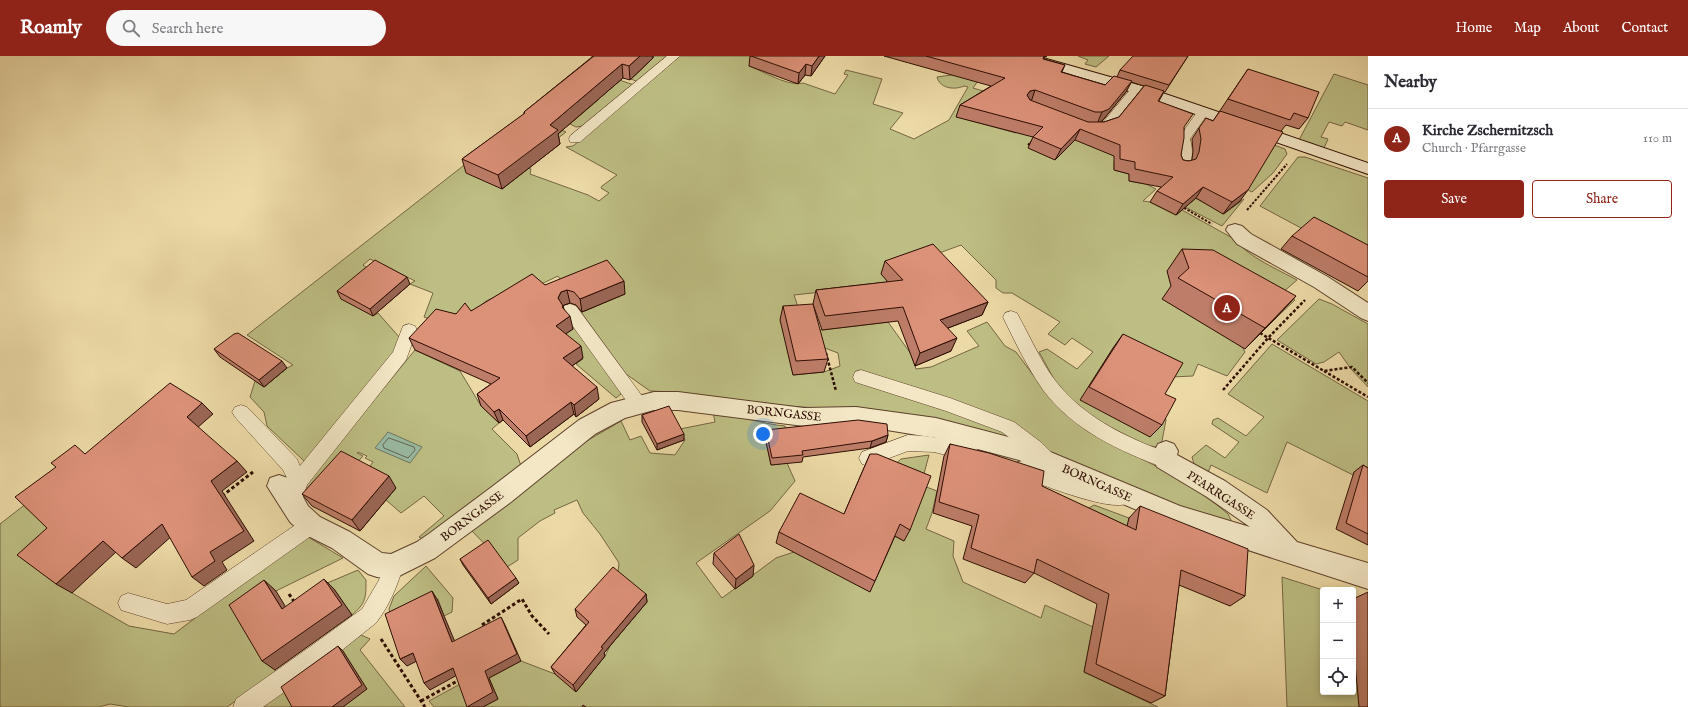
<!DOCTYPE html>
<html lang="en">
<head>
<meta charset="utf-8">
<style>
	body { margin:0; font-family:"IM FELL English",serif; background:#f7f7f7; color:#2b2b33 }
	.controls { position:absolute; right:12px; bottom:12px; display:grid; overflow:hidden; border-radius:4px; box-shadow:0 2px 6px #0003 }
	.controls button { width:36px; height:36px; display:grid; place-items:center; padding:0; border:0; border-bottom:1px solid #e1e1e2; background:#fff; color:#2b2b33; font:20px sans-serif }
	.you { position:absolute; left:763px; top:378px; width:14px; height:14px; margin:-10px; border:3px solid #fff; border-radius:50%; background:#1a73e8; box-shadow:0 0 0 6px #1a73e833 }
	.badge { display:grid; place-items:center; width:26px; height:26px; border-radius:50%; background:#8f2418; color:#fff; font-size:13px; font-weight:700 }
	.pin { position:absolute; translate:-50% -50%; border:2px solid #fff; box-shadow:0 1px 4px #0006 }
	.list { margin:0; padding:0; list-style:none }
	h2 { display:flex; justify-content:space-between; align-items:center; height:52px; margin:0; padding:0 16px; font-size:17px }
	h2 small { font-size:13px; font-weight:400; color:#7c7c81 }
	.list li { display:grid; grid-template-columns:26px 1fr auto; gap:12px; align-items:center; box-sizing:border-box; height:60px; padding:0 16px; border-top:1px solid #e1e1e2 }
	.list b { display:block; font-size:15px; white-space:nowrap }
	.list p { margin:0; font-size:13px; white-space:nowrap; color:#7c7c81 }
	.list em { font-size:13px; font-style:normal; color:#7c7c81 }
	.actions { display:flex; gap:8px; padding:12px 16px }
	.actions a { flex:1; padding:9px 0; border:1px solid #8f2418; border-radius:4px; text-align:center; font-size:14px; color:#8f2418 }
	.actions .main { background:#8f2418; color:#fff }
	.icon { flex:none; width:22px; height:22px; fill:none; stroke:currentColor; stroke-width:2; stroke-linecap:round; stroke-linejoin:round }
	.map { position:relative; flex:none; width:1368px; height:651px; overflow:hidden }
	header { display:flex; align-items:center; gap:24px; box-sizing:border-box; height:56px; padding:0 20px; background:#8f2418; color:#fff }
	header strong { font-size:19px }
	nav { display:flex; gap:22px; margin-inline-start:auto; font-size:14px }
	.search { width:280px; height:36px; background:#f7f7f7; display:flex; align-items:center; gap:10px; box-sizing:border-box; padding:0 14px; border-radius:22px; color:#7c7c81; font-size:15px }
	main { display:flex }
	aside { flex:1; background:#fff }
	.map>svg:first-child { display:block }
</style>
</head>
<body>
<header>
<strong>Roamly</strong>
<div class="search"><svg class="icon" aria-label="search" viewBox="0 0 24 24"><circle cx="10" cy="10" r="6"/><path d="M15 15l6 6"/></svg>Search here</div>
<nav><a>Home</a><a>Map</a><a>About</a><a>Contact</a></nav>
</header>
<main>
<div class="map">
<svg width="1368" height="651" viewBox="0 0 1368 651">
	<rect width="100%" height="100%" fill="#ecdaa6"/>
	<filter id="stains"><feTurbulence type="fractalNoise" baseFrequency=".005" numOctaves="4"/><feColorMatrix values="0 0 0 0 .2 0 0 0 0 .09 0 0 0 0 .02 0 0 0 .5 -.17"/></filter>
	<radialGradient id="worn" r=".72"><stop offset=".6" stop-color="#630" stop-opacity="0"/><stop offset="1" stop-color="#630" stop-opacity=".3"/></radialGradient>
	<path fill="#bdbe83" stroke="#756542" d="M649 0H669L638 26 631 23Z
		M680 0H760L749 10C763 15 788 31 803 27L835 38 848 19 844 18 846 14 882 23 873 48 903 57 890 73 914 83 949 64 968 31 964 30C955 34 940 33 937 21L951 19 991 0 995 1 973 32 1010 43 965 63 1016 77 1019 69 1089 79 1123 63 1114 107V114L1129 118V125L1146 128 1156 133 1143 145 1150 146 1176 159 1182 154 1236 184C1248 201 1279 214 1297 224L1282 237 1295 244 1278 260 1199 214 1245 296 1227 320 1198 308 1193 320 1171 321 1113 292 1164 357 1166 364 1162 385 1160 389 1156 391 1146 389 1094 363 1060 334 1039 296 1047 293 1077 313 1093 296 1072 282 1065 289 1048 278 1060 266 1012 237H1003L996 232V224L961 189 882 218 893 232 840 234 794 239 802 263 781 264 793 319 824 316 840 310 838 297 817 289 813 273 822 274 888 266 911 298 916 313 931 311 979 290 967 275 987 266 1005 290 1016 296 1048 339 1105 385 1164 414 1196 434 1217 449 1228 458 1231 464 1230 467 1204 460 1026 388 845 354 788 350 673 336 650 335 626 318 581 256 558 220 535 231 529 226 486 245 470 259 440 267 424 261 433 237 410 228 415 225 370 203 363 209 373 216V260L378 257 400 282 391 303 305 406 267 370 264 356 250 341 255 325 264 331 287 312 293 309 247 279 587 13 634 29 583 70 576 71 570 68 598 44 543 66 566 76 553 86 528 112 531 113 530 118 588 139 599 145 609 137 601 132 602 130 617 119 566 91 573 90Z
		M1078 0H1109L1096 11 1085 8 1088 4Z
		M1334 18 1368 29V74L1345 66 1342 70 1329 66 1321 81 1328 83 1324 92 1299 84Z
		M1252 81 1285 93 1287 98 1273 117 1252 136 1224 121Z
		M1298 101H1305L1368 122V208L1260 150Z
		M1188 138 1224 158 1244 143 1222 170 1185 151 1191 145Z
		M1319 243 1332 248 1368 268V331L1351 313 1339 296 1324 306 1316 308 1277 284Z
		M564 263H570L622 334 621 338 616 342 576 308 583 303 567 289 566 277 573 272Z
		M1272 288 1368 345V423L1354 416 1353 419 1287 386 1267 437 1211 409 1207 419 1194 408 1192 401 1206 389 1225 402 1239 386 1212 368 1213 364 1218 362 1246 380 1264 361 1228 338Z
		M415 294 460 315 481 350 499 367 492 373 517 398 521 410 423 483 419 481 444 460 424 440 401 457 386 444 367 414 373 406 365 402 367 400 358 396 357 397 363 400 354 410 341 417 312 450 307 443 305 428Z
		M713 356C738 359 761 368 785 370L789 378 765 381 771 409 787 407 795 425 770 455 696 507 722 542 776 502 794 496 870 535 894 480 904 485 887 416 901 403 929 399 921 429 937 435 932 457 926 473 954 485 953 500 963 526 1041 562 1045 549 1093 571 1084 616 1158 651H483L498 643 489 622 521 605 555 618 576 635 605 600 610 590 619 507 600 478 583 457 577 444 554 454 555 457 540 465 518 482V504L507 511 469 472 578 390 621 365 630 384 641 380 650 397 675 399 685 384 680 373 715 366Z
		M49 430 71 454 33 509 72 537 129 570 174 578 305 479 343 502 276 535 242 559 276 616 227 651H129L110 648 99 651H0V468Z
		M1094 449 1129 462 1125 483 1074 461Z
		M426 510 453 542 452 556 444 560 438 543 392 566 389 553 394 540Z
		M358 514 366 524C366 542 366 547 352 559L334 533 306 536Z
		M1282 521 1323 534V636H1353V581L1360 651H1287Z
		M361 579 370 583 360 594 405 651H260Z
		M462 627 470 651H434L429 645Z"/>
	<path fill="#99bba3" stroke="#6e7562" d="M388 376 422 391 410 407 375 392Z"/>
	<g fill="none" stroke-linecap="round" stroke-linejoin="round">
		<path stroke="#636452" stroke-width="1" d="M389 382 414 391 415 394 408 402 384 392 383 389Z"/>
		<defs>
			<path id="lane" d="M667 0H680L580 86H570L569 83 570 80Z
				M1137 29 1141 30 1143 33C1131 51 1112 82 1087 76L1085 73 1087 70 1099 68 1104 65 1133 30Z
				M1203 52 1207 53 1209 56 1190 83C1193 93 1193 105 1187 114L1182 115 1177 114 1175 111 1179 93 1178 83 1199 53Z
				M570 248 576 250 645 344 648 349 645 354 639 356 633 354 564 258 562 254 564 250Z
				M1011 255 1017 257C1028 277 1037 297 1049 316 1078 359 1124 381 1171 398L1174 404 1171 410 1165 412C1119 395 1073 374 1043 334 1027 311 1015 286 1003 261L1005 257Z
				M409 268 415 270 417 274 406 304 307 429 303 441 296 443 289 441 287 435 289 426 283 414 235 361 232 356 235 351 241 349 247 351 297 403 300 410 393 296 403 270Z
				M861 314 950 342 1014 366 1042 387 1051 396 1054 402 1051 408 1045 410 1039 408 1030 397 1002 376 946 355 855 326 853 321 855 316Z
				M908 379C932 380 954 384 976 391L979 397 976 403 970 405 934 396 908 395 868 410 862 408 859 402 862 396Z
				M1022 405 1083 426 1126 436 1128 442 1126 448C1106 455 1038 427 1015 419L1013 413 1015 407Z
				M311 460 318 463 321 469 318 475 197 561 190 564 167 568 121 554 118 547 121 540 128 537 167 548 186 544 304 463Z
				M393 501 400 504 403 511C397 531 389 550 376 567L327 606 263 651H233L236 643 311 590 362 553 379 524 386 504Z"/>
			<path id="street" d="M1235 168 1242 170 1251 178 1328 221 1368 247V265L1361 262 1314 231 1237 188 1226 174 1228 170Z
				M654 336H678L804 352 856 351 936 362 1024 385 1180 450 1250 471 1207 441 1157 411C1152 402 1153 397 1158 388L1166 385 1174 388 1178 395 1177 399 1225 425 1267 454 1297 486 1368 507V533L1177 471 1019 404 936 382 856 369 804 370 678 354H654L625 362 595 378 511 446 435 502 393 523 377 521 368 518 332 492 302 477 290 466 267 430 270 422 279 419 288 422 302 439 308 450 320 461 350 476 382 497 391 498 417 486 430 477 493 430 579 364 611 347Z"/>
			<path id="secondary" d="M1013 0H1036L1142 30 1368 107V118L1132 36 1015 3Z"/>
		</defs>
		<use href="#lane" stroke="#5d402a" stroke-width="1"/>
		<use href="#street" stroke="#5d402a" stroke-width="2"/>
		<use href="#secondary" stroke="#2d0c01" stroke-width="2"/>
		<path stroke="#2d0c01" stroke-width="2" stroke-dasharray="2.5 1.5" stroke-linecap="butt" d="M1028 89 1033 84
			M1184 152 1212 168
			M1247 154 1287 108"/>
		<path stroke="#2d0c01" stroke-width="2.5" stroke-dasharray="3 2" stroke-linecap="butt" d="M1260 277 1324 315 1352 311 1368 327
			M826 297 836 335
			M1324 315 1368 341
			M1223 334 1268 282 1305 244"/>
		<path stroke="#2d0c01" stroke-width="3" stroke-dasharray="3.5 2.5" stroke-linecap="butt" d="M222 440 253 416
			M289 538 295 547
			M482 569 522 543 532 560 549 578
			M381 583 425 651
			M421 645 461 623"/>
		<use href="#lane" fill="#f3e7c5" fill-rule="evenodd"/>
		<use href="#street" fill="#f3e7c5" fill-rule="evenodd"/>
		<use href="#secondary" fill="#f3e7c5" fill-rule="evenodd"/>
	</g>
	<path fill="#bd7d68" stroke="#2d0c01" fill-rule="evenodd" d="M592 0H653V2L630 24 623 22 558 78 560 88 502 133 466 117 462 103 524 58V56L592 1Z
		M750 0H825L811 20 805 19 798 28 749 10Z
		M884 0H1047L1046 1H1044V3L1065 9 1062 16 1105 29 1117 21 1120 14 1188 0 1165 36H1164L1159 45 1184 72 1181 99 1183 104 1189 105 1192 104 1193 95 1192 83 1199 72 1213 65 1248 13 1308 62 1299 73 1286 69 1281 75 1240 145 1223 158 1196 142 1176 159 1150 146 1157 135 1161 131 1129 125V118L1114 114V100L1075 84 1055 104 1028 92 1033 81 956 61 960 49 991 30ZM1131 26 1144 30 1119 61 1104 66H1099L1103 64 1126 36Z
		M1292 180 1368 189V225L1358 235 1281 193Z
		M1182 193 1276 262 1245 293 1162 243 1171 230 1167 215Z
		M885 205 988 246 982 259 948 272 951 295 915 310 898 265 822 274 813 248 816 234 888 226 881 218Z
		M410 228 373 260 341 243 337 235Z
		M545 229 625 238 582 256 576 249 570 247 564 249 563 250 564 253 573 273 565 278 583 302 572 310 599 343 576 361 574 358 530 391 503 364 499 367 481 350 477 338 491 328 415 294 409 282 456 258 471 255Z
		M783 250 828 303 824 316 793 319 780 264Z
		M1123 278 1162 369 1150 381 1080 344 1113 292Z
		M214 293 287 312 264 331 220 301Z
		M642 359 684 384 657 394 642 366Z
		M766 374 888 379 886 386 870 392 803 401 802 406 771 409 765 381Z
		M950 388 1127 470 1129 462 1140 450 1245 540 1230 550 1179 529 1165 640 1151 647 1084 616 1097 548 1034 517 1025 527 963 503 972 470 933 457 944 400Z
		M870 398 910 474 904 485 895 480 875 525 870 536 776 487 779 476 844 458Z
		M1363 409 1368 412V489L1336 473 1354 416Z
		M396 432 360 475 312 450 302 438Z
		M714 497 753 520 735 533 713 508Z
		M460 503 519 527 491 548 463 509Z
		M1368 536V651H1359L1353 585V543Z
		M646 538 647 546 604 597 605 600 576 636 555 618 551 611 586 569 577 561 575 553Z"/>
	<path fill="#9a6655" stroke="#2d0c01" d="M640 0H653V2L630 24 629 10Z
		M819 0H825L811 20 812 10Z
		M622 8 623 22 558 78 560 88 502 133 498 119 550 69Z
		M806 8 805 19 798 28 799 17Z
		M1132 25 1126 36 1103 64 1097 68 1102 56Z
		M1035 34 1031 46 1027 39 1030 35Z
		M1080 73 1075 84 1055 104 1061 93Z
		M1203 131 1196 142 1176 159 1183 148Z
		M1248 134 1240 145 1223 158 1232 146Z
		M407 221 410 228 373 260 370 253Z
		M624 225 625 238 582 256 580 243Z
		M567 234 570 247 564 249 563 250 566 263 558 242 561 236Z
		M1296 240 1276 262 1245 293 1265 272Z
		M988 246 982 259 935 277 940 264Z
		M570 260 573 273 558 283 556 270Z
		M957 282 951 295 915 310 920 297Z
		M581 290 583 302 565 315 563 302Z
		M282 305 287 312 264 331 259 324Z
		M597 331 599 343 576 361 574 349Z
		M571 346 574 358 530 391 526 380Z
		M202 347 213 358 197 372 187 361Z
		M499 353 503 364 499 367 494 356Z
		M684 378V384L657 394V388Z
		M888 379 886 386 870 392 872 385Z
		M237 405 247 416 222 435 254 485 222 506 227 514 204 530 192 521 211 425Z
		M389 420 396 432 360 475 352 464Z
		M162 468 174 478 136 512 122 502Z
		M103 485 117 495 72 537 56 528Z
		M754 509 753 520 735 533 736 523Z
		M516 522 519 527 491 548 488 542Z
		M324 523 334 533 352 559 275 614 262 605Z
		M264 524 276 535 293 563 282 553Z
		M432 535 437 543 458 593 452 586Z
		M646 538 647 546 604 597 605 600 576 636 573 629 601 591Z
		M501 561 505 569 521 605 489 622 498 643 483 651H467L485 615Z
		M338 590 343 595 367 633 343 651H332Z
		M413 597 419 604 407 610 400 603Z
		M453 612 459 618 430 634 424 627Z"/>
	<path fill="#dc9179" stroke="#2d0c01" d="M594 0H640L629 10 622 8 550 69 558 74 498 119 462 103 525 57 524 56Z
		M751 0H819L812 10 806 8 799 17Z
		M926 0H1044L1043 3 1065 9 1061 16 1105 29 1114 20 1132 25 1109 53 1102 56H1095L1035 34 1030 35 1027 39 1030 44 1088 66H1104L1119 61 1145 29 1164 35 1158 45 1193 58 1184 71V82L1181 99 1183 104 1189 105 1196 103 1199 96 1201 83 1199 72 1206 62 1213 65 1220 55 1283 76 1248 134 1232 146 1203 131 1183 148 1157 135 1173 121 1135 113V106L1120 103V89L1080 73 1061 93 1033 81 1043 71 960 49 1005 22Z
		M1133 0H1188L1169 29 1120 14Z
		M1248 13 1319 36 1308 62 1294 57 1290 64 1228 43Z
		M1314 161 1368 189V221L1292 180Z
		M933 188 988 246 940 264 957 282 920 297 903 251 825 260 816 234 903 224 885 205Z
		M1182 193 1213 194 1296 240 1265 272 1178 222 1189 212Z
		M375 204 407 221 370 253 337 235Z
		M607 204 624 225 580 243 574 236 567 234 561 236 558 242 563 250 562 251 570 260 556 270 581 290 563 302 597 331 574 349 571 346 526 380 499 353 494 356 477 338 500 322 409 282 436 253 456 258 465 247 471 255 532 218 545 229Z
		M813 248 828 303 796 305 783 250Z
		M238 277 282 305 259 324 214 293 234 278Z
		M1123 278 1183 307 1165 338 1176 343 1162 369 1089 331Z
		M170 327 202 347 187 361 237 405 211 425 244 475 210 496 215 505 192 521 162 468 122 502 103 485 56 528 17 499 47 472 15 441 56 411 51 407 75 389 85 398Z
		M669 350 684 378 657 388 642 359Z
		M858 364 887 368 888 379 872 385 802 395 803 399 772 402 766 374Z
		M950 388 989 397 1044 415 1042 430 1136 474 1140 450 1248 493 1245 540 1181 514 1165 640 1096 608 1109 538 1037 503 1034 517 971 492 979 459 939 446Z
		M341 395 389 420 352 464 302 438Z
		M870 398H877L931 420 910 474 900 468 875 525 779 476 800 437 844 458Z
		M1363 409 1368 412V478L1346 467Z
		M739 478 754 509 736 523 714 497Z
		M488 484 516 522 488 542 460 503Z
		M613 511 646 538 601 591 603 592 573 629 551 611 589 566 575 553Z
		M324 523 342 549 262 605 229 549 264 524 282 553Z
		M432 535 452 586 501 561 517 598 485 615 493 636 467 651 453 612 424 627 413 597 400 603 385 558Z
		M338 590 362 629 332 651H292L281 631Z
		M583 649 586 651H582Z"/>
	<g text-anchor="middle" stroke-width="3.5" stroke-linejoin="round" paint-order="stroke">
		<g font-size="12" fill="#2d0c01" stroke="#f3e7c5">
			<text transform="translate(784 357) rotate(6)" y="4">BORNGASSE</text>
			<text transform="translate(1097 427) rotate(24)" y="4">BORNGASSE</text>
			<text transform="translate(1221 439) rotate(33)" y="4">PFARRGASSE</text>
			<text transform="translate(472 460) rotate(-37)" y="4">BORNGASSE</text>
		</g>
	</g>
	<rect width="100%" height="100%" filter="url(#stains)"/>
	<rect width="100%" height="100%" fill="url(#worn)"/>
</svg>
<div class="controls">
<button>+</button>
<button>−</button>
<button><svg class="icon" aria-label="locate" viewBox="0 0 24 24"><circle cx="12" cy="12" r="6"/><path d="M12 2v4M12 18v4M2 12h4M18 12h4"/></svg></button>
</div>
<div class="you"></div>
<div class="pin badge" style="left:1227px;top:252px">A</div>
</div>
<aside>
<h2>Nearby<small></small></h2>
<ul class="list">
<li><span class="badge">A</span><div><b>Kirche Zschernitzsch</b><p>Church · Pfarrgasse</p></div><em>110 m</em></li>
</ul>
<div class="actions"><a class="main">Save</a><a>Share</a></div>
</aside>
</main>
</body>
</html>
